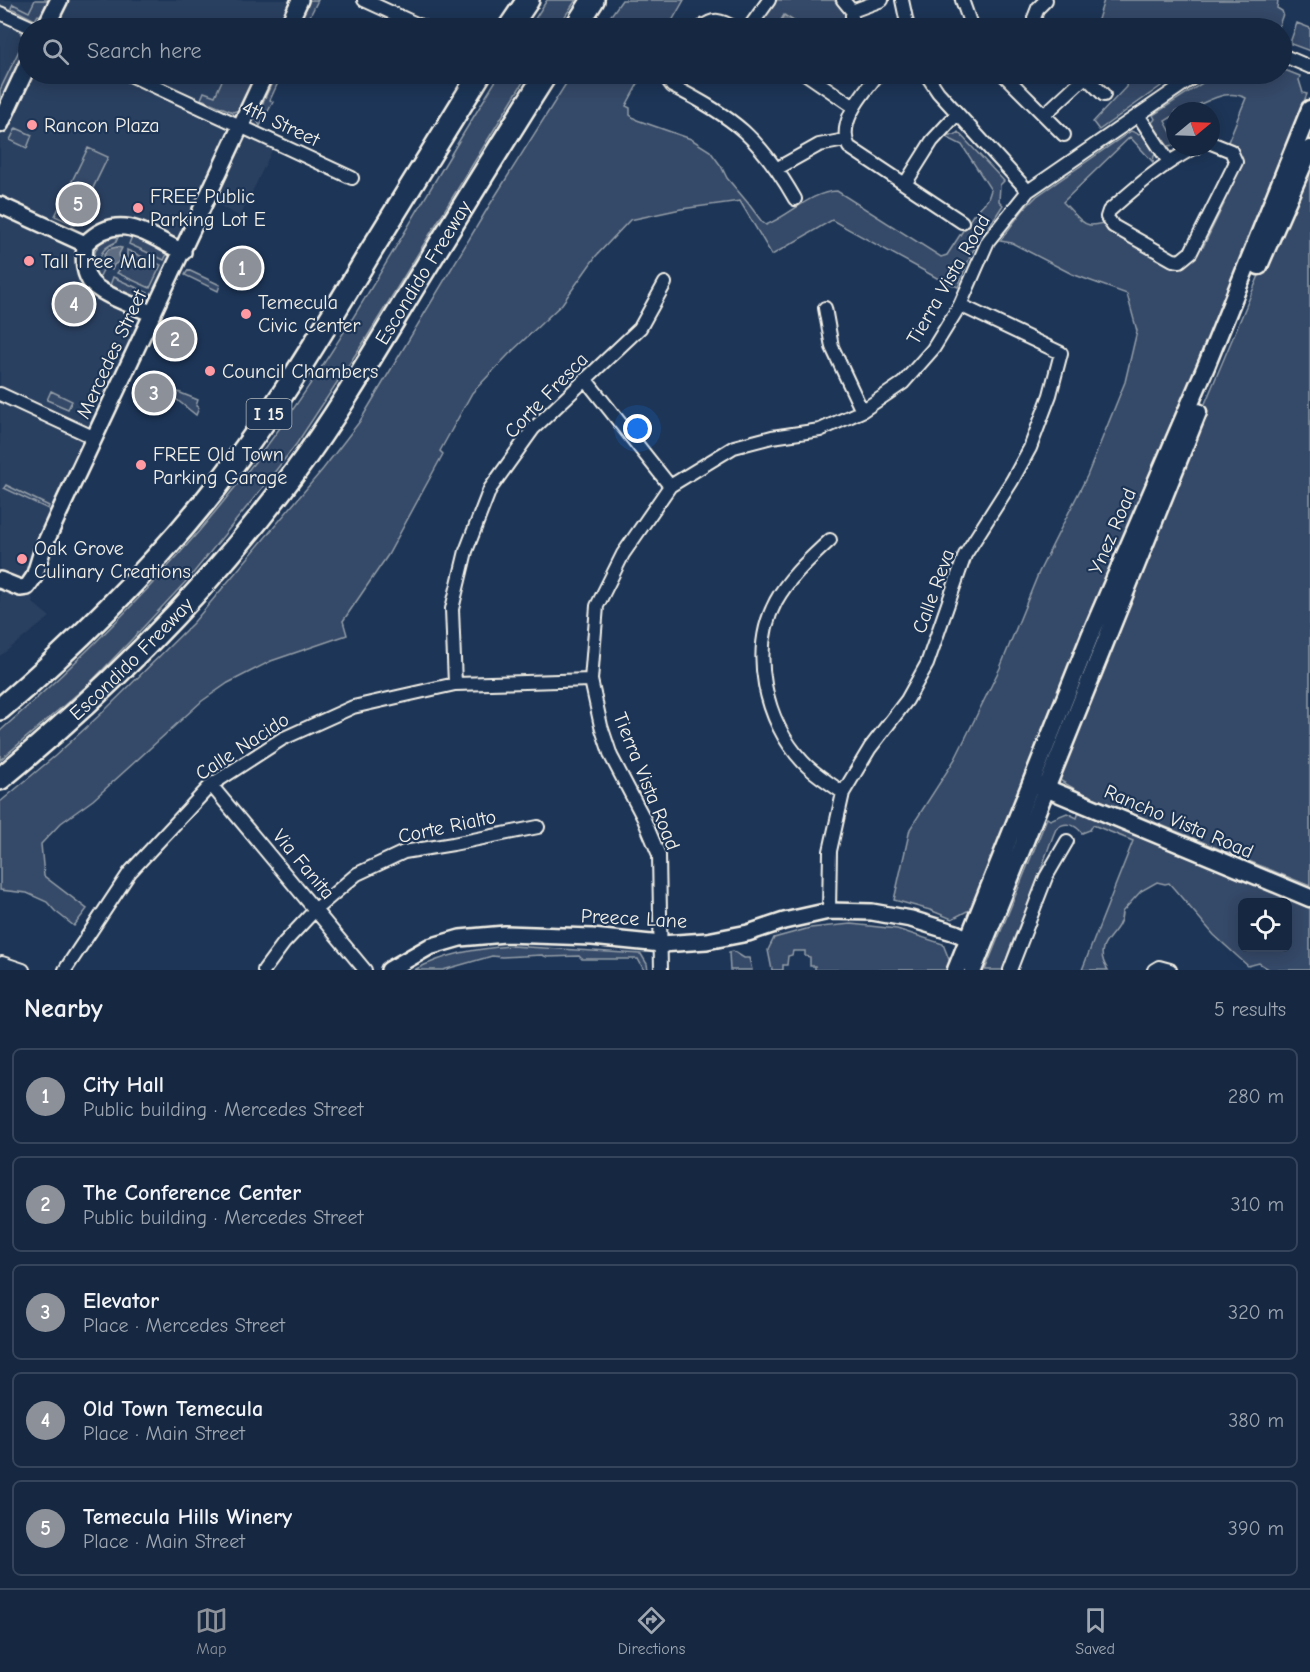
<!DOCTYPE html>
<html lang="en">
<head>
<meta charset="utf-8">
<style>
	body { margin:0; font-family:"Comic Neue",sans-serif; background:#23344c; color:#f1f3f6 }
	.controls { position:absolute; right:18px; bottom:18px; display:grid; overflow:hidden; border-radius:9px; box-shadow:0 3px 15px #0003 }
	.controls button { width:54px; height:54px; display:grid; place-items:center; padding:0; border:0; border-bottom:2px solid #35445a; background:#162841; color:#f1f3f6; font:30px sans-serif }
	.compass { position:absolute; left:1166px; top:102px; width:54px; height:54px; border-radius:50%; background:#162841; box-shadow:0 3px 15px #0003; rotate:71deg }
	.you { position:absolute; left:638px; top:429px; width:21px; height:21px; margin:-15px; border:4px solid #fff; border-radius:50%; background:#1a73e8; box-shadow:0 0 0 9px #1a73e833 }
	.badge { display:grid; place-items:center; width:39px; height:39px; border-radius:50%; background:#8c9099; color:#fff; font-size:20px; font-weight:700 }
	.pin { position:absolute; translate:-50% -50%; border:3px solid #fff; box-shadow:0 2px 6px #0006 }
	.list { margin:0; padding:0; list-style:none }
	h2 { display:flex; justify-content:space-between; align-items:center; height:78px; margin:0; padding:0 24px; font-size:26px }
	h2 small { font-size:20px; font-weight:400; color:#9ea6b1 }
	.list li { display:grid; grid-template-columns:39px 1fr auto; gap:18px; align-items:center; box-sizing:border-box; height:96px; margin:0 12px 12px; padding:0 12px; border:2px solid #35445a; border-radius:9px }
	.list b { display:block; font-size:22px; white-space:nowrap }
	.list p { margin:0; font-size:20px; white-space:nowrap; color:#9ea6b1 }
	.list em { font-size:20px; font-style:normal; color:#9ea6b1 }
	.icon { flex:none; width:33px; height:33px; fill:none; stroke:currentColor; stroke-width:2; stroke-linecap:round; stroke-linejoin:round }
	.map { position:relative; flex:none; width:1310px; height:970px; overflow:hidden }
	.search { position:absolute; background:#162841; box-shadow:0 3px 15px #0003; left:18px; right:18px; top:18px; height:66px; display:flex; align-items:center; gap:15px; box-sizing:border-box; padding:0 21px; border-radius:33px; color:#9ea6b1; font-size:22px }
	.sheet { height:618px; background:#162841 }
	nav { display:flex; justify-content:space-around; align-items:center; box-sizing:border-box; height:84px; border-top:2px solid #35445a; background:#162841; font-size:16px; color:#9ea6b1 }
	nav a { display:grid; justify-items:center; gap:3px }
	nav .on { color:#8c9099 }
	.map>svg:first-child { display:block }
</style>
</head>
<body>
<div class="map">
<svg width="1310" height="970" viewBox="0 0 1310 970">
	<rect width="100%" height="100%" fill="#1d3557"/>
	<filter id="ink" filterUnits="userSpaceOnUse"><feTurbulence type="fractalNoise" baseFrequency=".0167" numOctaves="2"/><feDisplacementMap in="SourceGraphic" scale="12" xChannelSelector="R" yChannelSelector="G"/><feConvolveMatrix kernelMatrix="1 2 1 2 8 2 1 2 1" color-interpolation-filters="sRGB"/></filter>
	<g filter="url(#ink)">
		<path fill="#2a4060" d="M0 0H291L277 28H28V74H256L240 110 256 118 261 126 279 136 240 217 199 194 29 561 33 603 50 617 0 656Z"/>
		<path fill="#354a67" stroke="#949ea8" stroke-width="1.5" fill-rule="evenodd" d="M35 0H49L42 16 38 15 35 20 11 8 13 4 29 12Z
			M309 0H318L304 28H296Z
			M547 0H576L557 28H529Z
			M622 0H684L668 28H602Z
			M777 0H834L847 16 841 28H756Z
			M1104 0H1278L1277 8 1282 11 1283 14 1278 28H1098L1096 26Z
			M1297 23 1310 28V51L1291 44V40Z
			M20 31 28 35 26 42 28 44 0 104V90L25 38Z
			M1282 69 1300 76 1299 80 1303 93 1307 94 1211 332 972 912 967 911 952 919 930 910 894 900 910 829 955 759 1000 668 1039 572 1087 476 1125 382 1137 331 1127 294 1072 274 1012 243 1000 241 1023 210 1037 196 1131 131 1139 134 1142 132 1157 154 1154 156 1153 162 1130 137 1063 202C1086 225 1083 231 1115 219L1119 223 1175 255 1183 252 1188 242 1203 247 1224 204 1219 201 1237 170 1232 147 1228 142 1246 98C1221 85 1200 111 1175 111V115L1165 121 1175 140V145L1168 146 1151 124 1155 119 1153 115 1216 74H1282Z
			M225 74H256L239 110 233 112 201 99 204 92 215 96Z
			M276 74H282L270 100 273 102 260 126 256 118Z
			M500 74H528L367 337 297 443 263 487 190 577 134 637 90 683 0 760V731C103 641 197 543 277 432 359 318 425 193 500 74Z
			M572 74H643L626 106 630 108V115L637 120 691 139 710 151 721 166 727 178 748 203 762 222 766 225C791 215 810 192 837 191L941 257 947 255 973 215 988 199 991 190 962 145 942 135 945 132 948 135H955L958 132 1004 181 1000 185 999 201 1003 205 971 254 958 287 937 278 832 220 772 255 740 201 681 209 630 220 596 256 562 304 509 354 472 393 440 451 443 454 388 555 343 621 347 635 271 661 228 683 202 701 93 800 61 823 41 844 44 876 87 909 74 926 55 911 47 902 27 893 0 890V802L55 756 103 712 194 622 323 469 360 421 489 206Z
			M1128 74H1178L1099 130 1093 122 1126 87Z
			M16 128 32 135 27 148 10 140Z
			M88 148 108 157 75 225 55 216Z
			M1310 167V886L1078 791 1061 781 1058 775 1196 425 1287 209Z
			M120 233 116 242C103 248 96 255 103 270L99 278C87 257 96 238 120 233Z
			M132 236 168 252 164 260 129 244Z
			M127 250 161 265 150 288 117 273 127 260Z
			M188 270 220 285 218 291 185 275Z
			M113 277 148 293 145 301 110 285Z
			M173 390 198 400 196 406 199 408 196 415 171 395Z
			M51 391 72 401 68 409 47 400Z
			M6 485 49 506 48 509 4 488Z
			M1079 812 1310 908V970H1270L1259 963 1248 966 1214 935 1169 883 1165 884 1157 882 1141 891 1122 912C1122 937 1089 941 1108 970H1082L1133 841 1093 825 1090 830 1082 833C1075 824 1065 821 1056 829 1048 847 1043 865 1037 882 1026 912 1011 940 1003 970H985L1047 818 1050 820 1067 813 1077 818ZM1242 903H1288V948H1242Z
			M851 924 897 929 943 944 950 962 946 970H815V966H810V957L805 956V951H793L792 955 788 956 787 965H783V970H772L768 950 774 938 810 928Z
			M511 946 641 954 647 964 648 970H644L638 959H582L579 956 547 957 542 955 502 957 492 956 443 970H414C448 953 474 949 511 946Z
			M733 951 744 958H749L752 970H730L729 952Z"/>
		<path fill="#5e6d82" stroke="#9aa2ab" stroke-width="1.5" d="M784 15 805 28H779L777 27Z
			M117 247 122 248 119 254 120 261 114 265 112 270 107 267 104 255 109 249Z"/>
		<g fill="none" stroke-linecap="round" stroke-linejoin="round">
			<defs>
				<path id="minor" d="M364 0 425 28
					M843 0 852 11
					M902 0 908 28
					M962 0 972 28
					M852 11 882 0
					M0 13 33 28
					M701 28C714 17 721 20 735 28
					M749 28 769 0
					M848 28 852 22V11
					M1040 28 1034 18 1038 8 1046 0
					M1282 55 1310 67
					M128 74 352 178
					M670 74 669 82 672 86C734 117 760 138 795 199
					M806 74 854 107
					M878 74C864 93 836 122 849 147L962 222
					M926 74 938 92 1028 191
					M1003 74 1064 135
					M1083 74 1104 95
					M1044 115 1086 76
					M1138 115 1169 162
					M1196 147C1163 163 1136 187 1109 211L1107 217 1113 226 1173 260 1180 261 1191 252 1236 162 1231 151 1211 143
					M778 168 819 145 845 140
					M905 184 932 141 957 114
					M825 308 832 347 862 411
					M586 380 670 486
					M0 394 95 438
					M830 540C811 558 789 577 776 601 749 651 765 722 803 762 814 774 830 783 843 793
					M455 684 452 609 466 551 490 489 533 429 640 328 665 283
					M211 785 365 970
					M829 911 830 851 843 793 870 748 907 700 927 664 965 555 1012 481 1030 448 1050 395 1061 353 960 305
					M2 963 23 970
					M65 970 130 872 211 785 282 739 353 707 455 684 591 680
					M264 970 284 943 316 909 357 874 404 852 453 844 538 827
					M661 970 659 855 643 817 611 756 601 726 591 680 597 606 623 554 670 486 734 447 772 437 820 430 862 411 903 383 933 349 960 305 988 241 1028 191 1198 74
					M1010 970 1046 877 1067 841
					M1154 970 1159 967 1170 970"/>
				<path id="tertiary" d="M287 28 300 0
					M0 205 85 244
					M153 314C138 307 98 294 90 281 83 270 84 257 85 244 119 209 147 235 183 252
					M0 580 20 588 27 587 34 577 43 548 58 515 265 74
					M389 970 429 947 460 938 505 934 592 937 661 944 707 941 748 933 784 921 829 911 872 912 911 919 956 933 978 943"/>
				<path id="secondary" d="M45 28 59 0
					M0 124 28 64
					M1259 266 1310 149
					M1036 784 1310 898
					M956 970 1090 636 1207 364 1310 109
					M973 970 1198 412"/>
				<g id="motorway">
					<path d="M509 28 528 0"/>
					<path d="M575 28 593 0"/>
					<path d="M0 709C72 648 147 573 206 500 269 422 320 336 371 251 407 192 444 133 480 74"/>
					<path id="s1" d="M0 779C109 689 210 587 295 472 337 415 373 354 410 293 455 220 500 146 546 74"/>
				</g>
			</defs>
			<use href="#minor" stroke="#f4f1e8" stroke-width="16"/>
			<use href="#tertiary" stroke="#f4f1e8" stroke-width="20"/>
			<use href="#secondary" stroke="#f4f1e8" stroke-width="21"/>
			<use href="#motorway" stroke="#f4f1e8" stroke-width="26"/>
			<use href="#minor" stroke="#1d3557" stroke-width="12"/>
			<use href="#tertiary" stroke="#1d3557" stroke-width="15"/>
			<use href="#secondary" stroke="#1d3557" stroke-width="16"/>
			<use href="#motorway" stroke="#1d3557" stroke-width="21"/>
		</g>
	</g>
	<g fill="#ff9aa2" stroke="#1d3557" stroke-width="2">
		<circle cx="32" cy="125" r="6"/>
		<circle cx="138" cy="208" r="6"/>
		<circle cx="29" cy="261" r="6"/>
		<circle cx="246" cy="314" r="6"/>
		<circle cx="210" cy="371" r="6"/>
		<circle cx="141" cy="465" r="6"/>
		<circle cx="22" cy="559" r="6"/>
	</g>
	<g text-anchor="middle" stroke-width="4.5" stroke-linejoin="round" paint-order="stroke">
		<rect fill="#1d3557" stroke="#b4b9bc" stroke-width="1.5" x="246.5" y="399" width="45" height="30" rx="4.5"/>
		<g font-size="18" font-weight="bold" fill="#f4f1e8">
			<text x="269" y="420">I 15</text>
		</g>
		<g font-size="20" fill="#f4f1e8" stroke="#1d3557">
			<text transform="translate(281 123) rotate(25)" y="7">4th Street</text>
			<text dy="7" stroke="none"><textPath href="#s1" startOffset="664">Escondido Freeway</textPath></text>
			<text transform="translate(948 279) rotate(-60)" y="7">Tierra Vista Road</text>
			<text transform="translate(111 354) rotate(-65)" y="7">Mercedes Street</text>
			<text transform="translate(546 395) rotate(-46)" y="7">Corte Fresca</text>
			<text transform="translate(1112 531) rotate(-67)" y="7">Ynez Road</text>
			<text transform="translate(933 591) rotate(-70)" y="7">Calle Reva</text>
			<text dy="7" stroke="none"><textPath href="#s1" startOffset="178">Escondido Freeway</textPath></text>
			<text transform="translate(242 746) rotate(-33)" y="7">Calle Nacido</text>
			<text transform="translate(647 781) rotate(68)" y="7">Tierra Vista Road</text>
			<text transform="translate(1179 821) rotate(23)" y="7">Rancho Vista Road</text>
			<text transform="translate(447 826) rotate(-12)" y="7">Corte Rialto</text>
			<text transform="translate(304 864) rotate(50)" y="7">Via Fanita</text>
			<text transform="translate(634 918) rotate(3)" y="7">Preece Lane</text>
		</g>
		<g font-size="20" fill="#f4f1e8" stroke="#1d3557" text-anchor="start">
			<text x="44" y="132">Rancon Plaza</text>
			<text x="150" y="203">FREE Public<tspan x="150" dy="23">Parking Lot E</tspan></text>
			<text x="41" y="268">Tall Tree Mall</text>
			<text x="258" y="309">Temecula<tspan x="258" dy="23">Civic Center</tspan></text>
			<text x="222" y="378">Council Chambers</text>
			<text x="153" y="461">FREE Old Town<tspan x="153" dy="23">Parking Garage</tspan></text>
			<text x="34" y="555">Oak Grove<tspan x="34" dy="23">Culinary Creations</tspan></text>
		</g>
	</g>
</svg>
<div class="controls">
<button><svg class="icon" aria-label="locate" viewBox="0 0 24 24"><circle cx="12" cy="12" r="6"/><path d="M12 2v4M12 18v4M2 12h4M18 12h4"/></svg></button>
</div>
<svg class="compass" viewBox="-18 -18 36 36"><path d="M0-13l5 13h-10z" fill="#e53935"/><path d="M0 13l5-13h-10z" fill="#9ea6b1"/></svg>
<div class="you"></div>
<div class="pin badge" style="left:242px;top:268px">1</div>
<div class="pin badge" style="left:175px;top:339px">2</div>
<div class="pin badge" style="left:154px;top:393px">3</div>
<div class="pin badge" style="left:74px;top:304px">4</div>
<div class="pin badge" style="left:78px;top:204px">5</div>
<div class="search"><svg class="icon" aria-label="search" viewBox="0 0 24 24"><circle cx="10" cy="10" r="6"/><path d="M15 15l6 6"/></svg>Search here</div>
</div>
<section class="sheet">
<h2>Nearby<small>5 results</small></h2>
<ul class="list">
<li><span class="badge">1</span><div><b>City Hall</b><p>Public building · Mercedes Street</p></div><em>280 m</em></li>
<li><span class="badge">2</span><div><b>The Conference Center</b><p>Public building · Mercedes Street</p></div><em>310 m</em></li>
<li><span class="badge">3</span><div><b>Elevator</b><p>Place · Mercedes Street</p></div><em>320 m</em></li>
<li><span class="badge">4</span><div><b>Old Town Temecula</b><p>Place · Main Street</p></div><em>380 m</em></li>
<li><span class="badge">5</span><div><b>Temecula Hills Winery</b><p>Place · Main Street</p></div><em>390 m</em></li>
</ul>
</section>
<nav>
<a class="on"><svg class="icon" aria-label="map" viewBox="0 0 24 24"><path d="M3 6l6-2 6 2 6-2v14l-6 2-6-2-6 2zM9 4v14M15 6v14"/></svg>Map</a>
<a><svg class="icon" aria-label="directions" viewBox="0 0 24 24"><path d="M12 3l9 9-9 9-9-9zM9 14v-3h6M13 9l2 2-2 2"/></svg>Directions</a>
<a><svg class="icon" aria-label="saved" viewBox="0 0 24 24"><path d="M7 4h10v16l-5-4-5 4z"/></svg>Saved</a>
</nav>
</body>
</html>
